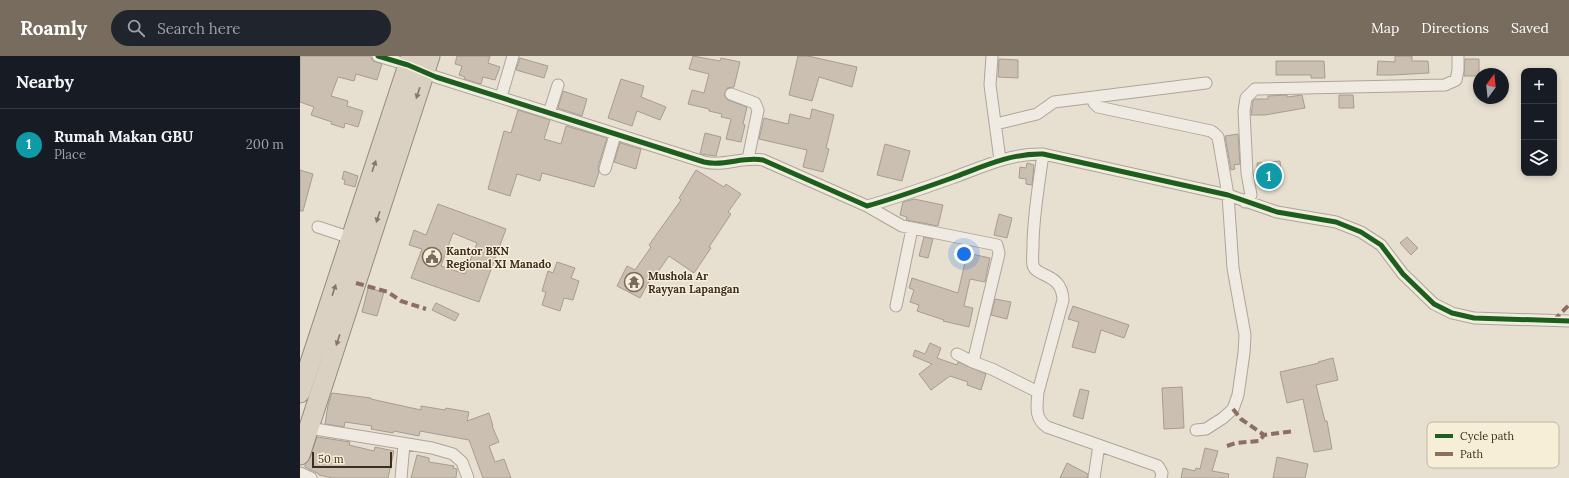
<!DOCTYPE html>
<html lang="en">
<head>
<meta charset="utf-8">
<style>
	body { margin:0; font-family:Lora,serif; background:#20242c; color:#f1f3f6 }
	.controls { position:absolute; right:12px; top:12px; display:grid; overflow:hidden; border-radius:8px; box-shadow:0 2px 6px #0003 }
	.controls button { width:36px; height:36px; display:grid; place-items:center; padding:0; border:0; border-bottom:1px solid #363941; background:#171b24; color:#f1f3f6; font:20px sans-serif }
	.compass { position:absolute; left:1173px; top:12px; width:36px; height:36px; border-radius:50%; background:#171b24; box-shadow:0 2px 6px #0003; rotate:15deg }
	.scale { position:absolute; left:12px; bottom:10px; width:80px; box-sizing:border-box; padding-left:4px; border:2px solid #3d2e20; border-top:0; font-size:11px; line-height:14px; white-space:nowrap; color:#3d2e20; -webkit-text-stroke:3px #f7eed8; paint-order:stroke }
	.you { position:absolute; left:664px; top:198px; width:14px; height:14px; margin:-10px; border:3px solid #fff; border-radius:50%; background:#1a73e8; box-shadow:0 0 0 6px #1a73e833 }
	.badge { display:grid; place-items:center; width:26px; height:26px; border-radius:50%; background:#786c5e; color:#fff; font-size:13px; font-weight:700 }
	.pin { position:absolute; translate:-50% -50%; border:2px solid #fff; box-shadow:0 1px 4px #0006 }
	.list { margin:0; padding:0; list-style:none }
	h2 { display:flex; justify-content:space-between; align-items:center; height:52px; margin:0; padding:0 16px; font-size:17px }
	h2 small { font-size:13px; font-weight:400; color:#9ea1a6 }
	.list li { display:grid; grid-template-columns:26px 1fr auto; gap:12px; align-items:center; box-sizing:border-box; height:72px; padding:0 16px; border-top:1px solid #363941 }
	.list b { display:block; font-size:15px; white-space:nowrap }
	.list p { margin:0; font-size:13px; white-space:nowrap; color:#9ea1a6 }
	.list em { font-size:13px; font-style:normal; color:#9ea1a6 }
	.icon { flex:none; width:22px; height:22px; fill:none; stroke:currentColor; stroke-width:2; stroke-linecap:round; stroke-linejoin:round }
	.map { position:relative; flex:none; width:1269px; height:422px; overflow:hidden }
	header { display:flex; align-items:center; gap:24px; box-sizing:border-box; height:56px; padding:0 20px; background:#786c5e; color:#fff }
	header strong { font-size:19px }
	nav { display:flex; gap:22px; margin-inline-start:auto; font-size:14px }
	.search { width:280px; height:36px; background:#20242c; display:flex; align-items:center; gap:10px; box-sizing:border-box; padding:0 14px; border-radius:22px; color:#9ea1a6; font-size:15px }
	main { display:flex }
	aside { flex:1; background:#171b24 }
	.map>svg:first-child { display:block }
</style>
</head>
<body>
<header>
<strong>Roamly</strong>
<div class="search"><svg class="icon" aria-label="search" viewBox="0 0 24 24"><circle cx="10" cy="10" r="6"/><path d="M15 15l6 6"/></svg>Search here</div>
<nav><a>Map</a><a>Directions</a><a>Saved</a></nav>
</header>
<main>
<aside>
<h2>Nearby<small></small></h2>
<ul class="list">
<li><span class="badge" style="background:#0f9aa8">1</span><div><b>Rumah Makan GBU</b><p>Place</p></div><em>200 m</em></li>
</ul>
</aside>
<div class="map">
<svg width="1269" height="422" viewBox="0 0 1269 422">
	<rect width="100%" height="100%" fill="#e7e0d1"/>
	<path fill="#cbbfb2" stroke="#a89c90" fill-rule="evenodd" d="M0 0H70L73 5 82 8 77 24 56 18 54 25 38 21 31 40 48 45 47 50 63 55 58 71 45 67 44 72 31 68 32 66 11 59 14 51 0 46Z
		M157 0H190L188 7 200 11 195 24 183 21 181 28 164 23 165 21 159 19 162 10 155 8Z
		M393 0 420 5 421 2 440 6 434 31 427 32 424 39 428 44 447 51 443 68 445 69 441 86 426 83 431 63 421 61 422 58 409 55V53L388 48 392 34 404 37 409 18 389 13Z
		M498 0H508L557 11 552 31 519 21 512 45 489 39Z
		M1095 0H1112V5H1128L1129 17 1092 19H1077L1078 5 1095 6Z
		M220 2 248 10 244 22 216 14Z
		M699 3 718 4V22L698 21Z
		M1165 3H1179V20H1164Z
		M976 5H1024L1025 22H1011V19H976Z
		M321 23 344 30 341 41 366 51 360 64 337 55 332 70 308 62Z
		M263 35 287 43 282 60 258 52Z
		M987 39V41L1002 39 1005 52 965 59H951L953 45 955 43H968V40Z
		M1039 39H1053L1054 52H1039Z
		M512 53 534 59 526 92 529 93 523 116 503 111 507 94 459 83 464 62 488 68 490 58 510 63Z
		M218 54 250 64 244 83 261 88 266 70 307 82 298 111 299 116 294 131 242 117 240 125 217 118 210 140 188 133 204 75 211 77Z
		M405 77 421 81 416 100 400 98Z
		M938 78 940 108 934 109 935 113 931 114 925 80Z
		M320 87 341 93 336 113 314 106Z
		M585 88 610 95 602 125 577 119Z
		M980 105 982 125 958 127 957 107Z
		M727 107 734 109 732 129 726 128V123L719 122 720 111 726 112Z
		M0 114 13 118 3 155H0Z
		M396 114 424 131 426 128 441 138 428 156 431 158 409 191 411 192 394 217 369 200 355 220 353 218 340 242 317 230 327 210 335 214 351 191 349 189 381 144 379 142Z
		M44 115 58 120 55 131 44 128 45 124 42 123Z
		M614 143 643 149 638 170 606 164 607 161 600 159 603 146Z
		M138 148 206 173 179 246 111 222 122 193 109 189 114 174 126 179ZM153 177 177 187 165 218 141 210Z
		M699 158 712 162 707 182 694 179Z
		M624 181 633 183 628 202 619 200Z
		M1107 181 1118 192 1111 199 1100 187Z
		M667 197 690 202 685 226 670 223 664 250 673 252 669 271 643 265 644 264 617 255 619 249 610 246 614 234 609 232 612 222 658 237Z
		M257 206 275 212 271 222 279 225 273 244 264 242 260 255 242 249 246 236 242 235 248 215 253 217Z
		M68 232 84 236 77 260 62 256Z
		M695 243 711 246 707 263 691 259Z
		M136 247 159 258 155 265 132 254Z
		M773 250 829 269 824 282 801 274 795 297 772 291 779 266 768 263Z
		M630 287 641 292 637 302 657 309 658 306 686 318 681 334 667 329 668 326 650 320 631 334 619 318 632 308 613 300 615 294 625 298Z
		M1033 302 1038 324 1016 329 1025 365H1027L1032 393 1014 396 1003 343 987 347 980 316 1019 307 1018 306Z
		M882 331 884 372 864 373 862 332Z
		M780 333 789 335 783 363 773 360Z
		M32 337 71 342V343L121 354V350L145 354 146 352 169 356 167 365 189 357 193 370H192L199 386 189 390 195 406 204 403 211 422H183L169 384 120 375 119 380 94 375 93 377 71 373 72 370 45 366 44 371 25 368 28 349Z
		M17 381 50 386 49 389 74 395 75 391 94 395 88 422H32L19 419V418L5 411V408L10 402Z
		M905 392 918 395 912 415 929 418 928 422H881L883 412 895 415 896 412 900 413Z
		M117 399 129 402V406L154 410 153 412 157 413 156 422H111Z
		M977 401 1008 408 1005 422H973Z
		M767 407 788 418 787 422H760Z"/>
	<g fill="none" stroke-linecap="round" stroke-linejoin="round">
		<defs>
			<path id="street" d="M78 0 108 9 136 21 404 106C424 111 443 100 463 104L567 150C596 142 624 132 652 122 682 111 711 97 743 98L928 139 977 156 1036 166 1061 176 1081 189 1103 218 1134 248 1152 257 1174 262 1269 265
				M692 0 690 29 700 104
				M431 38 455 47 458 54 448 103
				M201 41 213 0
				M795 42 794 47 798 51 911 75 915 78 918 81 928 139 933 212 945 279 944 297 938 339 933 353 923 362 906 373 896 374
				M249 57 258 29
				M696 68 737 58 754 46 906 27
				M305 113 315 79
				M945 146 951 139 947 117 944 55 946 42 955 33 1145 29 1156 24 1158 14V0
				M567 150 602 170 697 189 699 197 698 202 673 306 692 313 738 336 763 244C762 216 736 222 733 209 732 203 733 196 733 190 733 160 739 128 743 98
				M18 171 51 182
				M596 250 612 173
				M657 298 673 306
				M738 336C737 350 734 362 747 371L858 410 862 417 861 422
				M9 372 132 392 153 398 162 406 168 422
				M0 417 11 422
				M101 422 104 388
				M794 422 799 389"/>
			<path id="highway" d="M0 337 111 0
				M0 399 130 0"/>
		</defs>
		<use href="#street" stroke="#ada599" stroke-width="13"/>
		<use href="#highway" stroke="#928b80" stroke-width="21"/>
		<use href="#street" stroke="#efebe3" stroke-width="11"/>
		<use href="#highway" stroke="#dad1c2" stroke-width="19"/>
		<path stroke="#8d6e63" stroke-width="4" stroke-dasharray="8 4" stroke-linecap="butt" d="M56 227 88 236 101 245 126 253
			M1254 264 1269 249
			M933 353 941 363 964 379 995 375
			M927 390 936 387 959 385 964 379"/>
		<defs>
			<path id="cycleway" d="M78 0 108 9 136 21 404 106C424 111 443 100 463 104L567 150C596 142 624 132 652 122 682 111 711 97 743 98L928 139 977 156 1036 166 1061 176 1081 189 1103 218 1134 248 1152 257 1174 262 1269 265"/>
		</defs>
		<use href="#cycleway" stroke="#f7eed8" stroke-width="8"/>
		<use href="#cycleway" stroke="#1b5e20" stroke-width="5"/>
	</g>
	<defs><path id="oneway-solid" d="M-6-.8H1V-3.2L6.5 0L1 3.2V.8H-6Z"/></defs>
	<g fill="#847769">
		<use href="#oneway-solid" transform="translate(118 37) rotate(108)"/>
		<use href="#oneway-solid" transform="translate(74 110) rotate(-71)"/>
		<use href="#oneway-solid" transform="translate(78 161) rotate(108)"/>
		<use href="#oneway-solid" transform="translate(34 234) rotate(-72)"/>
		<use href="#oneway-solid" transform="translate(38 284) rotate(108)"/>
	</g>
	<defs>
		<symbol id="civic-ring" viewBox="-11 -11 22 22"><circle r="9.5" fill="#f7eed8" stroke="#786c5e" stroke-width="1.5"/><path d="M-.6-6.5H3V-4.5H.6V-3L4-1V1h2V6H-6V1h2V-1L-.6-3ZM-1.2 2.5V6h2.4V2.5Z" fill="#786c5e"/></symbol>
		<symbol id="temple-ring" viewBox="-11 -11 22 22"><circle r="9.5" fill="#f7eed8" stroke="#786c5e" stroke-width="1.5"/><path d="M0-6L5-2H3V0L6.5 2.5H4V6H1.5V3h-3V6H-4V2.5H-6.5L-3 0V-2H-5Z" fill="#786c5e"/></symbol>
	</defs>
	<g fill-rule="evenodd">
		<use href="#civic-ring" x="121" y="190" width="22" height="22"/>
		<use href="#temple-ring" x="323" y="215" width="22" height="22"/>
	</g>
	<g text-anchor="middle" stroke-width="3" stroke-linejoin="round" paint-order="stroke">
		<g font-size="11" font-weight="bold" fill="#3d2e20" stroke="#f7eed8" text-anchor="start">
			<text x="146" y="199">Kantor BKN<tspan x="146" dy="13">Regional XI Manado</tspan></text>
			<text x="348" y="224">Mushola Ar<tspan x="348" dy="13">Rayyan Lapangan</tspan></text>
		</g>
	</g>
	<rect x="1127" y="366" width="132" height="46" rx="6" fill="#f7eed8" stroke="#bfb4a1" stroke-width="1"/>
	<rect x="1135" y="378" width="18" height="4" fill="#1b5e20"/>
	<rect x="1135" y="396" width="18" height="4" fill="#8d6e63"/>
	<g font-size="11" fill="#3d2e20">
		<text x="1160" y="384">Cycle path</text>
		<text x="1160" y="402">Path</text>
	</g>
</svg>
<div class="controls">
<button>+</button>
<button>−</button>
<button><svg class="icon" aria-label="layers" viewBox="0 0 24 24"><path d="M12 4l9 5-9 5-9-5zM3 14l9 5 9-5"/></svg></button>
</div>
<svg class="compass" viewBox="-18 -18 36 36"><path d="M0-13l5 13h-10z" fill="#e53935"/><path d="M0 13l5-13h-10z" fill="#9ea1a6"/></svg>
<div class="scale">50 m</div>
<div class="you"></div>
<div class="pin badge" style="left:969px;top:120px;background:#0f9aa8">1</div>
</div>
</main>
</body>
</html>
